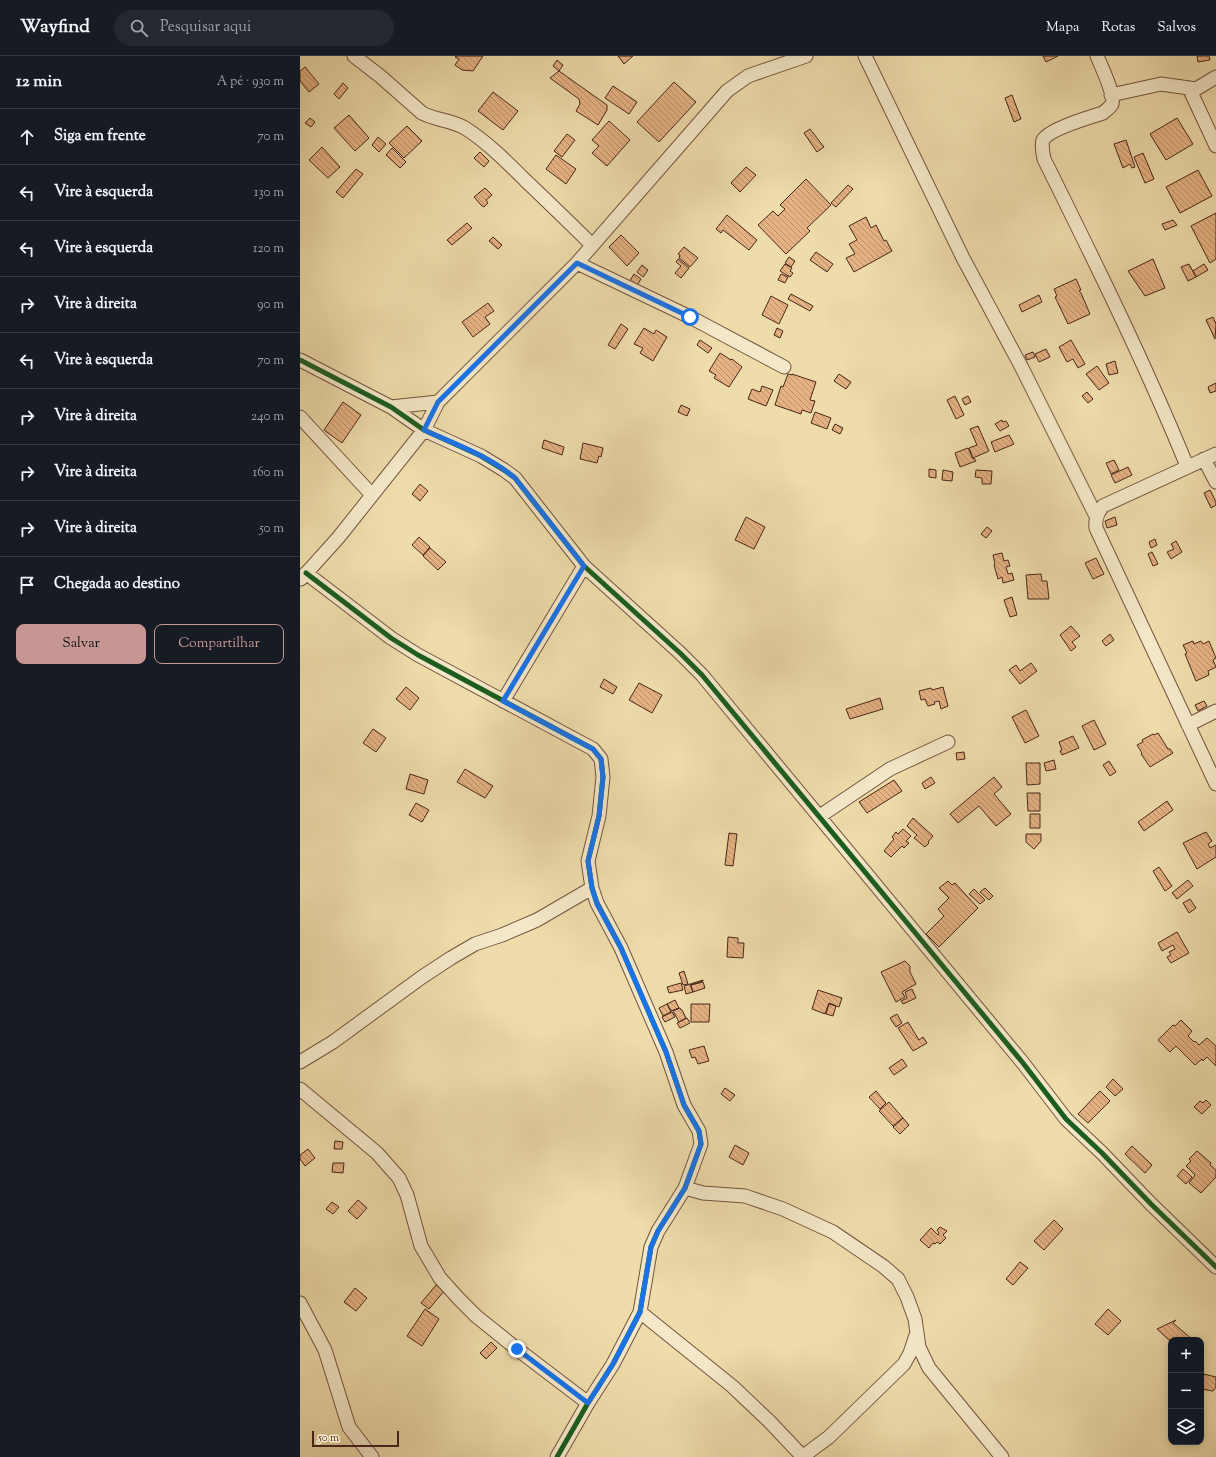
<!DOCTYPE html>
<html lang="pt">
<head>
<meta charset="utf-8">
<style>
	body { margin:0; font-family:"Sorts Mill Goudy",serif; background:#242831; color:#f1f3f6 }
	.controls { position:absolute; right:12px; bottom:12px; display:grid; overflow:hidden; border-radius:8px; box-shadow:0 2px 10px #0003 }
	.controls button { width:36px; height:36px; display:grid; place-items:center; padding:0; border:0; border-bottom:1px solid #363941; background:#171b24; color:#f1f3f6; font:20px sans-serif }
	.scale { position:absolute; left:12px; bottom:10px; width:87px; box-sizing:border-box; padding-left:4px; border:2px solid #4a2518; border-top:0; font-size:11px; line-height:14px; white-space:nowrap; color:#4a2518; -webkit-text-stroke:3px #f4e8c8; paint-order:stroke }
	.stop { position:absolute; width:12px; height:12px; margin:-9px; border:3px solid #1a73e8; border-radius:50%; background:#fff }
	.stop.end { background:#1a73e8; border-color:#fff; box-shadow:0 1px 4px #0008 }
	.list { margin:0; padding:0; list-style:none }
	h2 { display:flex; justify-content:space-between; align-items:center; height:52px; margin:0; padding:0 16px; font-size:17px }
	h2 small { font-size:13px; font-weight:400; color:#9ea1a6 }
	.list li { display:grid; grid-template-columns:26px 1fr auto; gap:12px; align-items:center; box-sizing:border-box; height:56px; padding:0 16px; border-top:1px solid #363941 }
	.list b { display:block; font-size:15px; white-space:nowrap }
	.list em { font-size:13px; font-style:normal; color:#9ea1a6 }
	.actions { display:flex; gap:8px; padding:12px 16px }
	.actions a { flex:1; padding:9px 0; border:1px solid #c59692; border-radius:8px; text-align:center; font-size:14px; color:#c59692 }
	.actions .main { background:#c59692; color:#111 }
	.icon { flex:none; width:22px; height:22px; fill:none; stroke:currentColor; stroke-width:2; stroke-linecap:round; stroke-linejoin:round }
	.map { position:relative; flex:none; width:916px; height:1401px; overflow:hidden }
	header { display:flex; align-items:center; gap:24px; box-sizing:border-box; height:56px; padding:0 20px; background:#171b24; border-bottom:1px solid #363941 }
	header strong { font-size:19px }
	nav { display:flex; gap:22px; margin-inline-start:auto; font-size:14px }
	.search { width:280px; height:36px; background:#242831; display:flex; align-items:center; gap:10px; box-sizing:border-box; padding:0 14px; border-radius:22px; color:#9ea1a6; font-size:15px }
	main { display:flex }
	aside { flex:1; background:#171b24 }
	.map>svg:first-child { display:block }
</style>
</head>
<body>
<header>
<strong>Wayfind</strong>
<div class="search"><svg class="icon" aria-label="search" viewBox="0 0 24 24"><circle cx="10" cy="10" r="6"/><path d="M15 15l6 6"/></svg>Pesquisar aqui</div>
<nav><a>Mapa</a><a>Rotas</a><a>Salvos</a></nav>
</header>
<main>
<aside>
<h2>12 min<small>A pé · 930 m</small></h2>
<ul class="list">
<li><svg class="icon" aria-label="ahead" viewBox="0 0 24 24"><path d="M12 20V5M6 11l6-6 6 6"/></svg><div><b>Siga em frente</b></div><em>70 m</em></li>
<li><svg class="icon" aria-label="left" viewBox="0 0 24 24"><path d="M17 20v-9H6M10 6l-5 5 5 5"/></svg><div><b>Vire à esquerda</b></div><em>130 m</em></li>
<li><svg class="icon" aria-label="left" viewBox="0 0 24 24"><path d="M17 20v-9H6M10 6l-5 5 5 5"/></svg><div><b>Vire à esquerda</b></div><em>120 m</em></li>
<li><svg class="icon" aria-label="right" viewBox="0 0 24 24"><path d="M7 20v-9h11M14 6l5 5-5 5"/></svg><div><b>Vire à direita</b></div><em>90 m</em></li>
<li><svg class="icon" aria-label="left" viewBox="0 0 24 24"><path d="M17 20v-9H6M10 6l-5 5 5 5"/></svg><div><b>Vire à esquerda</b></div><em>70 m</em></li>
<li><svg class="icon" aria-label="right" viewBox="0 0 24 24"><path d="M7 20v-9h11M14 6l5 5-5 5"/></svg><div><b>Vire à direita</b></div><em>240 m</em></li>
<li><svg class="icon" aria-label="right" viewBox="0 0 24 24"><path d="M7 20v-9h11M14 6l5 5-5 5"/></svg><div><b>Vire à direita</b></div><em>160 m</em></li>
<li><svg class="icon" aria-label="right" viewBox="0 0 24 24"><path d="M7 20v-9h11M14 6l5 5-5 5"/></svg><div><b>Vire à direita</b></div><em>50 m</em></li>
<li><svg class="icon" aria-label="arrive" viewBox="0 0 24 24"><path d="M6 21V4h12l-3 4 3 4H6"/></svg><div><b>Chegada ao destino</b></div></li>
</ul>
<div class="actions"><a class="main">Salvar</a><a>Compartilhar</a></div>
</aside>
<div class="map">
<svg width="916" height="1401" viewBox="0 0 916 1401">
	<defs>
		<pattern id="building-back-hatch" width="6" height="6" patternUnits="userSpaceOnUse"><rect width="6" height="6" fill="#e5b283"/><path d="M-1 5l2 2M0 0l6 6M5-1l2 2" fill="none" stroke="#bc916a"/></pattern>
	</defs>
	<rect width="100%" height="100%" fill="#eedcab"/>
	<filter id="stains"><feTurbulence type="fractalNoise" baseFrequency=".005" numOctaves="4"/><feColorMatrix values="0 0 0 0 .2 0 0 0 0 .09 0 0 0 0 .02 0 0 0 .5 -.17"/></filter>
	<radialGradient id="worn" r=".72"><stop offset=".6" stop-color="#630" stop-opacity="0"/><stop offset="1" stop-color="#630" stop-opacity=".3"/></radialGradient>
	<path fill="url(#building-back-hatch)" stroke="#4a2518" d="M156 0H183L173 15 162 14 155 9 159 3 155 1Z
		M318 0H333L324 8Z
		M743 0H758L746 6Z
		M897 0H909L910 4 898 6Z
		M257 4 263 9 259 15 253 10Z
		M5 11 19 28 9 36 0 25V15Z
		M259 15 307 49V54L298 69 276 55 280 48 279 43 250 22Z
		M374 26 396 46 359 86 337 66Z
		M43 27 48 32 39 43 34 38Z
		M313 30 337 46 329 58 305 42Z
		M193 36 218 55 203 74 178 55Z
		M712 39 721 63 714 66 705 42Z
		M49 59 69 82 55 95 34 72Z
		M10 62 15 66 11 71 5 67Z
		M877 62 893 88 866 104 850 78Z
		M309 65 330 84 307 110 292 97 299 90 292 84Z
		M107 70 122 85 104 102 89 87Z
		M510 73 524 91 517 96 504 77Z
		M267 78 275 84 262 101 254 95Z
		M78 81 86 88 79 96 72 89Z
		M826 84 835 111 832 112 830 108 823 112 814 88Z
		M22 91 40 111 28 122 9 104Z
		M92 92 106 106 100 112 86 99Z
		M180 96 189 105 184 111 174 102Z
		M843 97 854 123 845 127 834 101Z
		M256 99 276 113 266 128 246 113Z
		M446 111 456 119 440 136 431 127Z
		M56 113 63 118 43 142 36 136Z
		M898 114 912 140 880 157 866 131Z
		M506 123 531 149 507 172 510 175 486 198 458 169 473 155 478 160 485 153 480 149Z
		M548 129 553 133 536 151 531 147Z
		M185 132 192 139 186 144 188 147 184 151 181 149 174 141Z
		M916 157V203L910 207 891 170Z
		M427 159 457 184 449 194 423 174 421 177 416 173Z
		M566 161 571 172 576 169 584 185 586 184 592 195 554 216 546 202 555 198 549 188 557 184 549 170Z
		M873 164 877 169 865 174 862 168Z
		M167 167 172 172 152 189 147 184Z
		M321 179 339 197 327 210 309 191Z
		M193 181 202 189 198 193 189 185Z
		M384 191 398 202 390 211 379 202 380 199 378 198Z
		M516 196 533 208 527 216 510 204Z
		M489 201 495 205 491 211 485 207Z
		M378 203 389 212 381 222 375 217 381 210 376 206Z
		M853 203 865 232 845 240 828 215Z
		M485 208 492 212 490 215 493 217 490 221 480 215Z
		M889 208 896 221 888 225 881 211Z
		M904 208 908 214 896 221 893 215Z
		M342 209 348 214 343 221 337 216Z
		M334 218 341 223 336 231 329 226Z
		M481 218 488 221 485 227 478 224Z
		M776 223 781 234 779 235 781 237 790 258 768 268 755 241 757 240 754 233Z
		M491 238 513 250 510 255 488 243Z
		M739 239 742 246 722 256 719 249Z
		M471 240 488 249 479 268 462 259Z
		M188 247 194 255 185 261 190 268 173 281 162 266Z
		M913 261 916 268 915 283 906 264Z
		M321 268 328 273 315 293 308 289Z
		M344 272 354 278 356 274 367 281 353 305 340 297 343 292 334 288Z
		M477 272 483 275 480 282 474 279Z
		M400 284 412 292 408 297 397 289Z
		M771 284 785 308 778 312 773 303 767 306 759 291Z
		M746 293 750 301 739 306 735 298Z
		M733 296 735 301 727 304 725 299Z
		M420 297 431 304 432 303 442 311 429 331 414 322 416 319 409 315Z
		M815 305 818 317 809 319 806 308Z
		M797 310 809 327 799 334 786 318Z
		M488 318 492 319V318L516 326 510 344 515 345 511 357 502 354 501 358 475 349 481 330 483 331Z
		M539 318 551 326 546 333 534 325Z
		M916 327V335L910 337 908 331Z
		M462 330 473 334 466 350 448 343 452 333 460 336Z
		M787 336 793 343 788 347 782 340Z
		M655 340 664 359 656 363 647 344Z
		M668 340 671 346 665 349 662 343Z
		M43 346 61 359 42 387 24 374Z
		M381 349 390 353 387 360 378 356Z
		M515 356 531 362 527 373 511 367Z
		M702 364 703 366 706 365 709 370 700 375 695 368Z
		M535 368 543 372 540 378 532 374Z
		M678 370 689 395 673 402 669 392 677 389 670 373Z
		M709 379 714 388 695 396 691 386Z
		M244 384 264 391 262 399 242 392Z
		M283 387 303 392 301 401 299 400 297 407 280 403Z
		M668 392 673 403 674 402 676 405 660 411 655 397Z
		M814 404 819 414 811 418 806 407Z
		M828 411 832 419 815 427 811 419Z
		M629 413 636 414V422L629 421Z
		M643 414 653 416 652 425 642 424Z
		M676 414 692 415 691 428H682V422L675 421Z
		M120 428 128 435 120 445 112 438Z
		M910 434 916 446V449L911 452 904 437Z
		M446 461 465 471 454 493 435 484Z
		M815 461 817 469 807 472 805 465Z
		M687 471 692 475 686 482 681 478Z
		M119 481 130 491 123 499 112 489Z
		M855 483 857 489 851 492 849 486Z
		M876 485 882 496 871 503 867 496 874 493 871 488Z
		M130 492 146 506 138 514 123 500Z
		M852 496 858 508 853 510 848 498Z
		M702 497 704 505 708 504 710 510 706 511 708 518 712 517 714 524 703 527 702 521 698 523 694 509 695 508 693 499Z
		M796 502 804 518 793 523 785 507Z
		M741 518 742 525H747L749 543H728L726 519Z
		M712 541 717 559 710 561 704 544Z
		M771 570 780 580 772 586 776 591 771 595 760 579Z
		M810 578 814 584 806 590 802 585Z
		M893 585 894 588 901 585 903 588 909 585 916 602 913 604 916 611 908 615 909 619 896 625 885 598 887 597 883 589Z
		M731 607 737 615 720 628 709 614 716 609 720 615Z
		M304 623 317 631 313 638 300 631Z
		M339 627 362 639 352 657 329 644Z
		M106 631 119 642 110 654 96 643Z
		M643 631 648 650 641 653 639 645 634 646 635 648 628 650 625 643 621 644 619 635 631 632 632 634Z
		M580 642 583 653 550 663 546 653Z
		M904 645 907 650 898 655 895 649Z
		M726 654 739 680 725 687 712 661Z
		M794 664 806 688 794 694 782 670Z
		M73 673 86 682 76 696 63 687Z
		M858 677 868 693H870L873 697 850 711 841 698 842 697 837 689 843 686 842 684 853 678 854 679Z
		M773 680 779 692 762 699 760 695 762 694 759 686Z
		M664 696 665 703 657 704 656 697Z
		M754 704 756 713 746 715 744 707Z
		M809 705 816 716 810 720 803 709Z
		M726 707H740V728L727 729Z
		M165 713 193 730 185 742 157 726Z
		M110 718 128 724 124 738 106 733Z
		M631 721 635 727 625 733 622 727Z
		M694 721 702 731 694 738 711 758 696 770 679 750 658 767 650 758Z
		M594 724 602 735 567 757 559 746Z
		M727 737H740V755H728Z
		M867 745 873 754 844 775 838 766Z
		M116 747 129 754 122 766 109 759Z
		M730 758H740V772H730Z
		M613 762 633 780 628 786 629 787 625 791 614 782 617 779 607 770Z
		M603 773 611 780 606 785 609 787 604 792 602 790 591 801 584 795 594 783 592 781 596 776 598 778Z
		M906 776 912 785 908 788 910 792 916 789V801L897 813 883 787Z
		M429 777 437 778 433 810 425 809Z
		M726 778H741V785L734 793 726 786Z
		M859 811 872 830 865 835 853 815Z
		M888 824 893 830 877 843 872 837Z
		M648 825 652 829 655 827 678 852 639 891 626 878 644 860 638 853 649 842 639 832Z
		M685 832 693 840 689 844 680 836Z
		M674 833 685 844 680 848 669 838Z
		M890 843 896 852 889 857 883 847Z
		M877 876 889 897 871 907 867 901 871 899 869 896 875 893 873 889 862 895 858 887Z
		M428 881 438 882V887H444L443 902 427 901Z
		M605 905 610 910V916L616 928 602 936 605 941 596 946 581 916Z
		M384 915 388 928 383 929 379 917Z
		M403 924V925L390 929 393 936 386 938 384 930Z
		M403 926 405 932 393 936 391 929Z
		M381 927 383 934 369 937 367 931Z
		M612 933 616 942 603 948 601 945 607 942 605 936Z
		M518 934 542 942 539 951 529 947 525 958 512 953Z
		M375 944 379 952 371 955 367 948Z
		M367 948 371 956 363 960 359 952Z
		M391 948H410L409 966H391Z
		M529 948 536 950 533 960 526 958Z
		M380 952 381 954H382L386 962 379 966 373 955Z
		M372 956 375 961 365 966 362 961Z
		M597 958 602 967 596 971 590 962Z
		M387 962 390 967 380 972 377 967Z
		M881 964 892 975 888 980 894 986 895 985 899 989 907 982 916 990V1010L907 1001 903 1005 902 1003 895 1009 876 990 870 996 858 984 873 969 875 970Z
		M608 966 619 984 623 981 627 987 613 995 598 972Z
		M404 990 409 1005 398 1008 395 1001 392 1002 389 994Z
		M602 1003 607 1010 594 1019 589 1012Z
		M813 1023 823 1033 815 1040 806 1031Z
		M425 1032 435 1039 430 1045 421 1038Z
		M576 1035 586 1047 580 1053 569 1041Z
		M800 1035 810 1045 788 1067 778 1058Z
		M906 1044 911 1049 902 1058 894 1051 900 1045 903 1047Z
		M589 1046 603 1062 593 1070 579 1055Z
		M603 1062 609 1069 600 1078 593 1071Z
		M35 1085 43 1086 42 1093H34Z
		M435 1089 449 1097 443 1109 429 1101Z
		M832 1090 852 1109 845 1117 825 1098Z
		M8 1093 15 1102 5 1110 0 1103V1099Z
		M897 1095 911 1107 910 1109 916 1114V1121L901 1137 889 1127 895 1119 886 1110 891 1105 889 1103Z
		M33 1107H44L43 1117 32 1116Z
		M883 1113 892 1121 886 1128 877 1120Z
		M58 1144 67 1152 57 1163 48 1155Z
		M32 1146 39 1151 33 1158 26 1153Z
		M754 1164 763 1173 744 1194 734 1185Z
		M640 1171 647 1175 643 1179 646 1182 640 1188 637 1186 635 1188 633 1187 629 1192 620 1184 631 1172 638 1179 639 1177 637 1174Z
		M720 1206 728 1212 713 1229 706 1223Z
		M136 1229 144 1235 129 1253 121 1247Z
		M55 1232 67 1242 56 1255 44 1246Z
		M125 1253 139 1263 122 1290 107 1280Z
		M808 1253 821 1265 808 1279 795 1268Z
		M876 1264 873 1267 893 1284H871V1286L857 1273Z
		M191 1286 197 1292 186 1303 180 1297Z
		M904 1318 916 1321V1331L913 1335 901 1333Z"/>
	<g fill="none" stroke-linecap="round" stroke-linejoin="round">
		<defs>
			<path id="street" d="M54 0 80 20 122 57C135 64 151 64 165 72 187 86 206 105 225 124 247 145 270 167 292 189
				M565 0 663 202 722 312 796 460
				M797 0C801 10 815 38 812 48 810 52 806 54 803 57 790 61 749 73 743 84 741 90 743 97 744 103 794 204 844 305 887 410
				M889 32 916 90
				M811 39 861 28 896 33 916 21
				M277 207 390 261 484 311
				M0 304 91 351 124 374 181 400 204 414 215 422 284 510 380 597 402 619 723 1007 766 1063 802 1097 851 1148 916 1211
				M91 351 138 346
				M0 361 72 439
				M916 398 803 450C797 457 795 463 796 472L916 728
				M904 403 916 426
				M6 517 91 582 118 599 293 693 301 703 303 721 299 760 288 805 292 832 297 847 321 892 366 996 384 1049 399 1075 401 1088 385 1132 358 1175 351 1191 340 1256 313 1308 288 1347 257 1401
				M1 523 38 482 124 374 138 346 277 207 427 35 448 20 506 0
				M203 645 284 510
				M888 669 916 655
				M520 760 590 713 648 686
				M0 1006 33 986 122 921 151 902 175 888 202 879 237 864 292 832
				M0 1033 77 1097 99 1122 107 1139 121 1190 140 1222 159 1243 176 1260 217 1293 288 1347
				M385 1132 403 1137 445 1140 483 1153 533 1176 583 1210 598 1223 607 1241 615 1263 619 1291 629 1312 702 1401
				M0 1247 25 1294 49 1371 72 1401
				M340 1256 432 1330 470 1366 503 1401
				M502 1401 529 1381 604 1308 610 1297 616 1279"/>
		</defs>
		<use href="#street" stroke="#73533d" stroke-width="15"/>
		<use href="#street" stroke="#f4e8c8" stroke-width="13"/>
		<defs>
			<path id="cycleway" d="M0 304 91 351 124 374 181 400 204 414 215 422 284 510 380 597 402 619 723 1007 766 1063 802 1097 851 1148 916 1211
				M6 517 91 582 118 599 293 693 301 703 303 721 299 760 288 805 292 832 297 847 321 892 366 996 384 1049 399 1075 401 1088 385 1132 358 1175 351 1191 340 1256 313 1308 288 1347 257 1401"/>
		</defs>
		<use href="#cycleway" stroke="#f4e8c8" stroke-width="8"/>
		<use href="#cycleway" stroke="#1b5e20" stroke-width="5"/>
	</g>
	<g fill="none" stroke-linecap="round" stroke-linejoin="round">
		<path stroke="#1a73e8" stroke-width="5" d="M217 1293 288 1347 313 1308 340 1256 351 1191 358 1175 385 1132 401 1088 399 1075 384 1049 366 996 321 892 297 848 292 832 288 805 299 760 303 721 301 703 293 693 203 645 284 510 215 422C189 400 155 388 124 374L138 346 277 207 390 261"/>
	</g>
	<rect width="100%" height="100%" filter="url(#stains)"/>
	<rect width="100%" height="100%" fill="url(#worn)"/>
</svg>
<div class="controls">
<button>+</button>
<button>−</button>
<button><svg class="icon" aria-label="layers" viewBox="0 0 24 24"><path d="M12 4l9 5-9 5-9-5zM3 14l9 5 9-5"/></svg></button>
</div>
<div class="scale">50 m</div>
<div class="stop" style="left:390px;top:261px"></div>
<div class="stop end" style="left:217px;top:1293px"></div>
</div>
</main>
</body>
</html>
